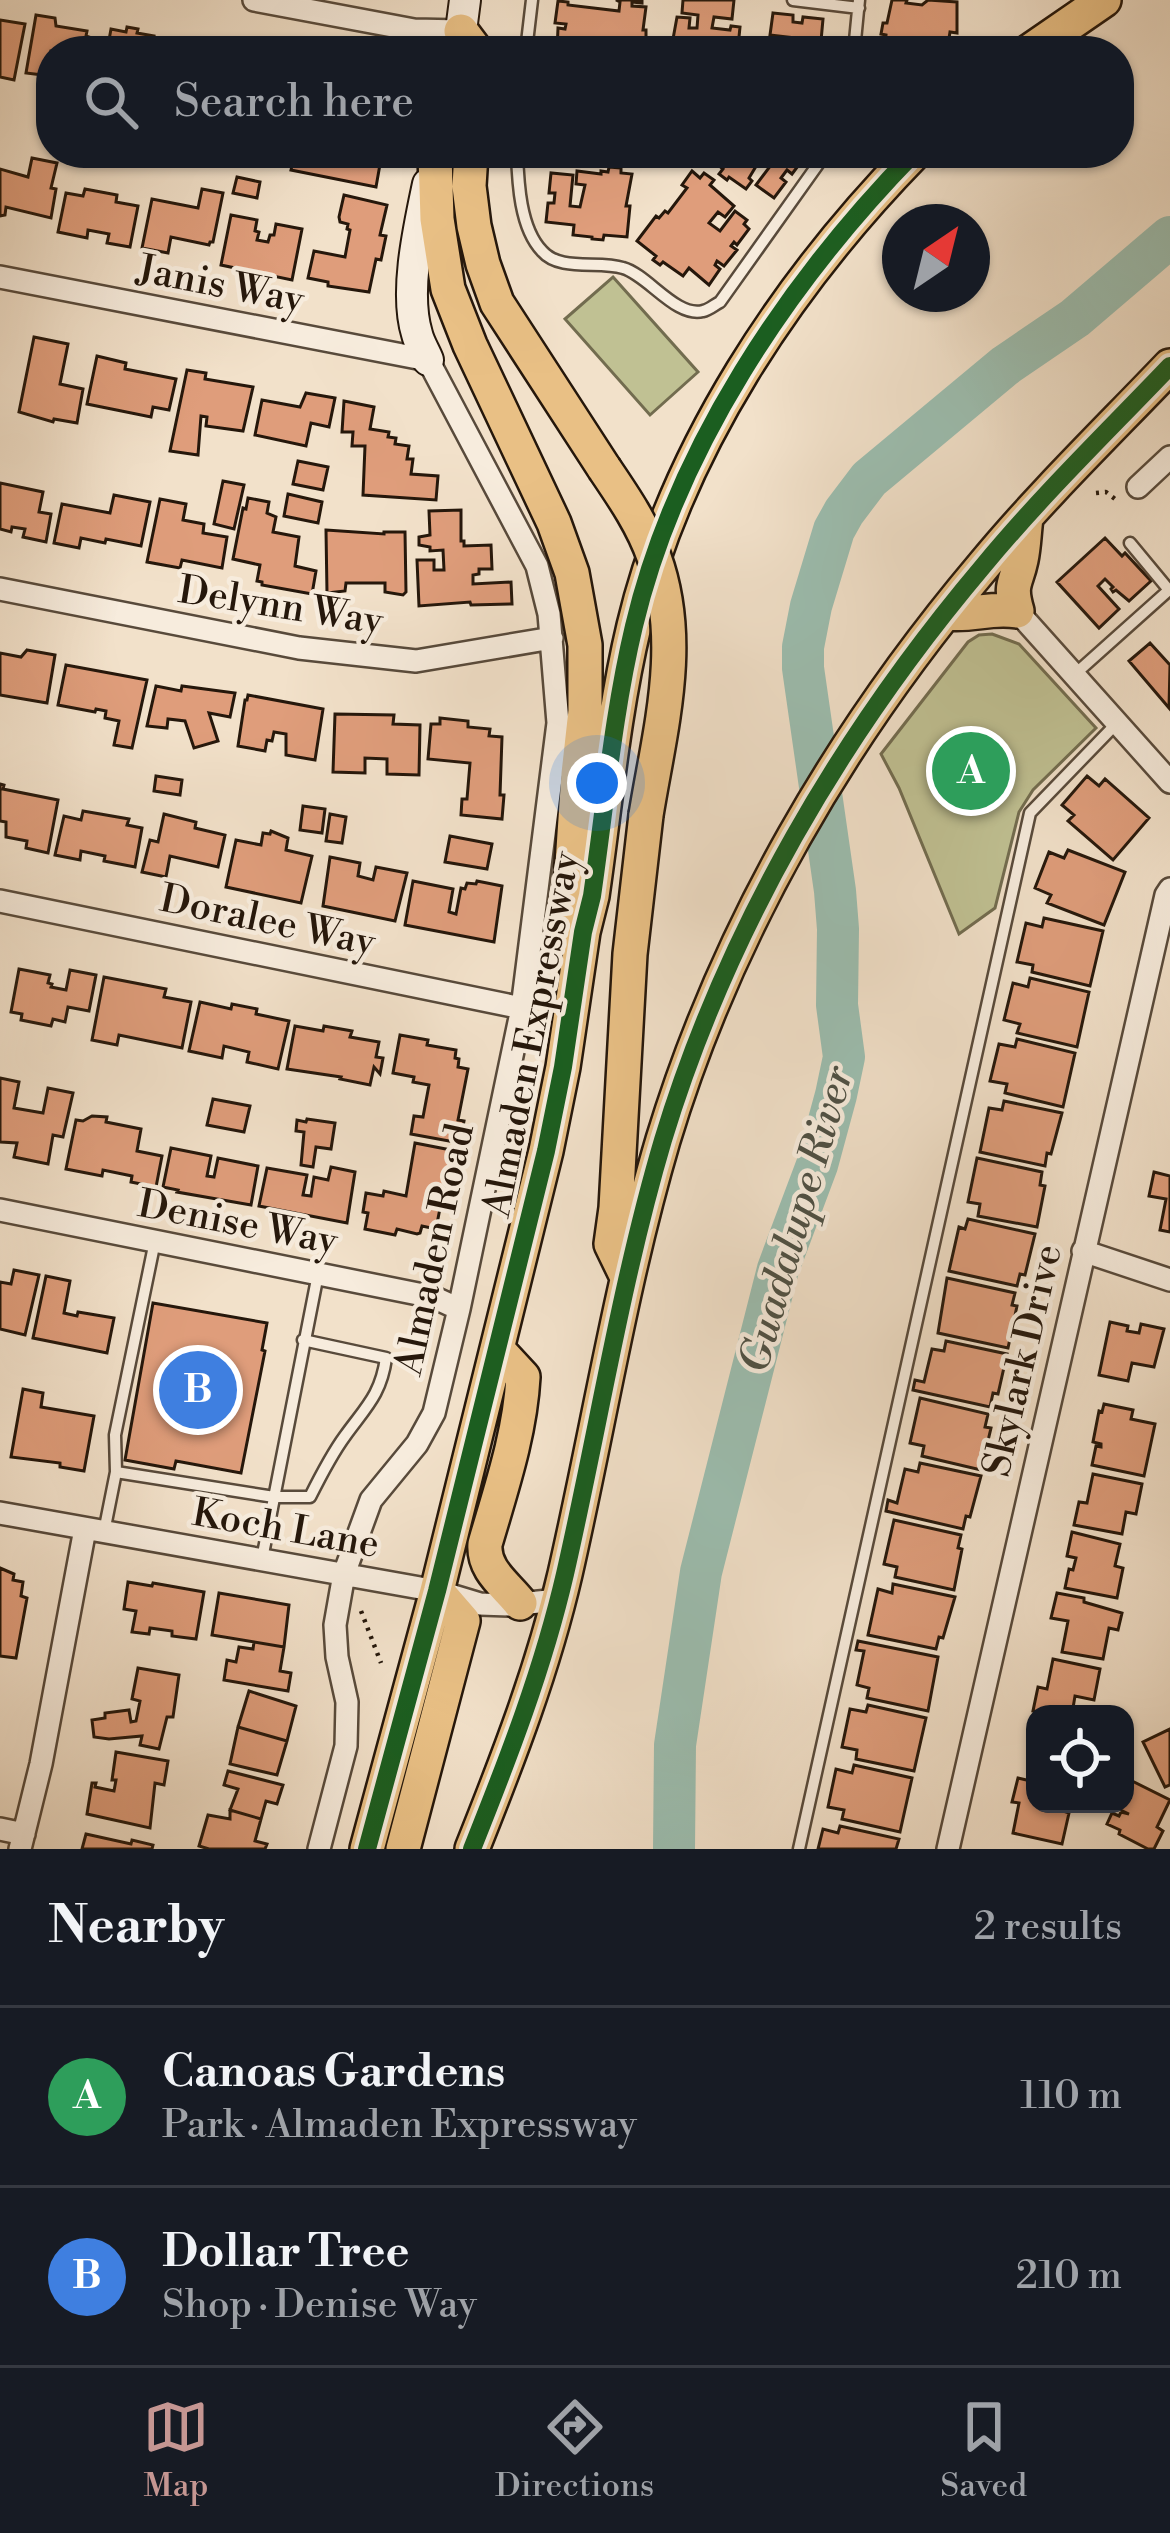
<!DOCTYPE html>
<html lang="en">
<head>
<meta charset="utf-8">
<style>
	body { margin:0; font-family:"Libre Bodoni",serif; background:#20242c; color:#f1f3f6 }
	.controls { position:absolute; right:36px; bottom:36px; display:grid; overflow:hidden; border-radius:24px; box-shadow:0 3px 9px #0004 }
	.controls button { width:108px; height:108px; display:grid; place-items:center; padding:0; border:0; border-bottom:3px solid #363941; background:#171b24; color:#f1f3f6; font:60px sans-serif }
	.compass { position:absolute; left:882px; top:204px; width:108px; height:108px; border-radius:50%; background:#171b24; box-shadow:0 3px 9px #0004; rotate:35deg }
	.you { position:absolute; left:597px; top:783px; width:42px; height:42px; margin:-30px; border:9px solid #fff; border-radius:50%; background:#1a73e8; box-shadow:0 0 0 18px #1a73e833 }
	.badge { display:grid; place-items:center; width:78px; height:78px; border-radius:50%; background:#c59692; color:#fff; font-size:39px; font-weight:700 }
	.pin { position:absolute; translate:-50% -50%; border:6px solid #fff; box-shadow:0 3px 12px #0006 }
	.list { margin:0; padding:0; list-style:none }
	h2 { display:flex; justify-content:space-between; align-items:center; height:156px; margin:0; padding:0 48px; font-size:51px }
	h2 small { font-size:39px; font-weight:400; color:#9ea1a6 }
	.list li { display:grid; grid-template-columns:78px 1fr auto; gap:36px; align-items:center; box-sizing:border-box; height:180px; padding:0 48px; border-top:3px solid #363941 }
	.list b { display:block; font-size:45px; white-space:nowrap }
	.list p { margin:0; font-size:39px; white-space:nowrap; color:#9ea1a6 }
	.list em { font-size:39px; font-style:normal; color:#9ea1a6 }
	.icon { flex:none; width:66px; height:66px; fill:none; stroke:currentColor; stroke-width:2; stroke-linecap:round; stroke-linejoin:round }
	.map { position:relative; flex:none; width:1170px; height:1849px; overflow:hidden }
	.search { position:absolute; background:#171b24; box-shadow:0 3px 9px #0004; left:36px; right:36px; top:36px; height:132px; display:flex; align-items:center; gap:30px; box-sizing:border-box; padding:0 42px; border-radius:48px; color:#9ea1a6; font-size:45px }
	.sheet { height:516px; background:#171b24 }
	nav { display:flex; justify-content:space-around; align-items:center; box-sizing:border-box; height:168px; border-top:3px solid #363941; background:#171b24; font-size:33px; color:#9ea1a6 }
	nav a { display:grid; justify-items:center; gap:6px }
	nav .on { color:#c59692 }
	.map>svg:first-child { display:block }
</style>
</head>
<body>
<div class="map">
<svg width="1170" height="1849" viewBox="0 0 1170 1849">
	<rect width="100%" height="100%" fill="#f2e1ca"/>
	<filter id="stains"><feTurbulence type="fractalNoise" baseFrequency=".00167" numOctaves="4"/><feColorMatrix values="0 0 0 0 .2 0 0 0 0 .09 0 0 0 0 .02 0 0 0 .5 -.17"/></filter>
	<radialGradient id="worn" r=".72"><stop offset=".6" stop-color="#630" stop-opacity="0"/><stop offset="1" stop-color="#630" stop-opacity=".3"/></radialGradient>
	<path fill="#c0c193" stroke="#726c4f" stroke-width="3" d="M613 277 698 372 650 415 565 319Z
		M992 634 1019 644 1096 728 1033 790 1019 812 995 908 959 934 899 788 881 754 968 642 979 635Z"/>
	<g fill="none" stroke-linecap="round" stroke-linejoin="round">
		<path stroke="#9cbeb0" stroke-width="42" d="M674 1849 675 1745 701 1572 778 1269 817 1165 836 1095 844 1057 837 1005 838 929 835 891 803 668V647L811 606 834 530 844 512 869 479 1006 365 1075 318 1170 237"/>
	</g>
	<path fill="#df9d7b" stroke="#25170b" stroke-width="3" d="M642 0V3L632 2V6L646 7 643 30H646V38L651 39 650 50 557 51 558 28 565 29 566 24 555 23 558 1 568 2V5L619 11 620 2 616 0Z
		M683 0H734L732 19 714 17 712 28 730 30 731 26 740 27 738 47 740 51H665L671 50 677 17 690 18 689 28H697L698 15 682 13Z
		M892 0H907L906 3 922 5 928 0 957 2V33L950 32 947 51H917V48L885 47 886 35 881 34 883 23H887Z
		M773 13 793 15V22L802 23 803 17 823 19 821 41 770 35Z
		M36 15 55 18 56 26 87 31 86 36 89 37 87 51H51V76L26 73Z
		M0 20 25 24 14 80 0 77Z
		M127 27 138 29 137 33 154 36 151 51H107L111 29 126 32Z
		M295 153H382L376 187 291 170Z
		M704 153H764L749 178 752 181 746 189 729 177 727 180 719 174 723 169Z
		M780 153H796L804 158 792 174 787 170 781 178 786 182 774 198 756 185Z
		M32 158 57 163 51 188 56 189 51 218 6 207 5 215 0 216V169L28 177Z
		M609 167 621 168V173L632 174 626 206H630L627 237 604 235 603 240 592 239V237L573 235 574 225 546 222 548 203H554L555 193H549L551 173 573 175 570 206 580 207 585 185 576 184 577 171 601 174V171L608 172Z
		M692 171 700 178 704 173 714 180 710 185 734 206 725 217 718 212 709 223 720 231 735 211 747 220 744 224 749 229 737 245 734 242 731 246 737 250 724 266 717 261 715 265 720 269 709 285 689 268 683 276 663 262 660 265 653 260 656 256 637 241 656 216 659 218 665 211 668 213 687 188 682 185Z
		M237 177 260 182 257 198 233 193Z
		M85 189 117 195 116 202 138 206 130 247 107 243 109 234 88 230 87 238 58 232 66 193 83 196Z
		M202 189 223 193 213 242H210L209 245 171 237 168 253 142 248 152 199 198 208Z
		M344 195 387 205 380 235 386 236 381 260 376 259 369 292 328 286V282L308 278 314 251 345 257 350 230 347 229 348 224 340 222 339 217Z
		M231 215 257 220 255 231 259 232 257 240 268 242 270 235H274L276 224 302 229 292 280 221 265Z
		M34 337 68 344 60 384 83 389 77 423 54 419 53 422 19 412Z
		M97 356 126 363 125 369 176 379 169 410 153 407 151 417 87 404Z
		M187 370 206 373 205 379 253 387 243 431 206 426 207 417 201 416 198 455 170 451Z
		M306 393 335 398 329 427 311 423 306 446 255 435 262 400 300 407Z
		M344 401 374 407 370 429 389 432 388 437 396 438 395 444 409 446 407 459H413L411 474 438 476 436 500 363 495 365 446H352L353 432H342Z
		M298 461 328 467 323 490 293 484Z
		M223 481 244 485 234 529 214 524Z
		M0 483 43 492 39 512 51 514 46 542 23 537 25 529 12 527 11 532 0 529Z
		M288 494 322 502 318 523 284 516Z
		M114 495 150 502 141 546 106 539 105 543 81 538 79 548 54 543 62 504 110 513Z
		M248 498 269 502 267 513 276 517 273 532 299 537 295 566 316 571 312 594 262 585V582L257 581 260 565 233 559 243 508 246 509Z
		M160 499 186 504 183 520 204 524 203 533 227 537 222 568 182 560 180 568 147 562Z
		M461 510V541H464V546L491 545 492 569H479V574L473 575V584L511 582 512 604 471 605 470 602 419 606 417 560H434V570H444L443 550 430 551V547L419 545V537L430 535 429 511Z
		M326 530 384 534V532H405L406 592 403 595 385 592V583H346L345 591 327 593Z
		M1105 538 1122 556 1125 553 1151 581 1129 601 1116 590 1113 592 1111 589 1113 587 1105 579 1098 586 1119 609 1099 628 1057 582Z
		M1150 643 1170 665 1169 708 1129 661Z
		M27 650 55 655 47 703 0 695V653L21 657Z
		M66 665 147 680 132 748 114 745 119 721 105 718 106 711 96 709 95 712 58 705Z
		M156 686 181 691 182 686 235 693 230 717 209 713 218 741 194 748 185 721 168 719 167 728 147 726Z
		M248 695 323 709 315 760 286 755V734L274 732 272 741 267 740 265 751 238 746 245 700H247Z
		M335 714 394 715 393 724 420 725 419 775 387 774V759L365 758V773L333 772Z
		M440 718 468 721V727L490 729 489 736 502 737 500 795H504L502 819 461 815 462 799H467L470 763 428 759 431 724H440Z
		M156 776 182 780 180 795 154 791Z
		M1087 776 1099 786 1105 779 1149 818 1113 860 1068 821 1074 815 1062 805Z
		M0 784 4 785 3 789 58 800 48 853 26 848 27 841 6 837V822L0 821Z
		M303 806 325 809 322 833 300 830Z
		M83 811 129 819 127 825 142 828 135 867 104 861 105 856 81 851 80 860 55 855 64 816 81 820Z
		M164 814 196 822 195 828 225 835 218 867 170 856 166 877 142 872 150 840 158 842Z
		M330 814 346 817 342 843 326 841Z
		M271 831 288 838 286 850 312 856 301 903 226 887 236 840 261 845 263 833 270 834Z
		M450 836 492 844 487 869 445 862Z
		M1068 850 1125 872 1104 925 1047 903 1051 895 1035 888 1049 852 1064 858Z
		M330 857 360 863 358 876 373 880 376 867 407 873 395 921 323 906Z
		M413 881 453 889 449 912 456 914 461 888 465 889 467 883 476 884 477 881 502 886 494 942 405 925Z
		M1044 918 1103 931 1090 986 1032 972 1033 965 1017 962 1026 923 1042 927Z
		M19 969 50 975 48 983 52 984 51 987 66 990 70 970 96 975 89 1011 68 1007 65 1022 53 1019 51 1026 21 1020 22 1014 11 1012Z
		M104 977 166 989 164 997 191 1002 182 1048 119 1035 117 1045 92 1040Z
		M1030 978 1089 992 1077 1047 1017 1033 1020 1024 1004 1020 1013 983 1028 987Z
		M200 1002 231 1009 232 1004 257 1009 256 1014 289 1021 278 1069 247 1062 249 1052 224 1046 222 1058 189 1051Z
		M295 1026 323 1031 324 1026 352 1031 350 1037 379 1042 376 1057 383 1058 380 1074 374 1067 370 1085 340 1079 341 1077 287 1069Z
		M400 1035 428 1040 427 1045 456 1050 455 1058 459 1059 458 1067 468 1069 458 1120 464 1121 460 1143 411 1134 414 1116 423 1117 429 1085 413 1082 414 1077 393 1073Z
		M1017 1039 1075 1053 1063 1107 1005 1093 1007 1084 990 1081 999 1044 1015 1047Z
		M0 1078 19 1082 14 1108 43 1113 48 1088 73 1093 63 1137 53 1135 48 1164 14 1157 17 1143 0 1142Z
		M213 1099 250 1106 244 1132 207 1125Z
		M1004 1101 1062 1113 1051 1154 1047 1153 1045 1166 980 1152 989 1108 1002 1110Z
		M92 1116 107 1117 106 1122 141 1129 137 1151 162 1156 156 1187 131 1182 132 1176 103 1170 102 1176 66 1169 76 1120 83 1121Z
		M307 1119 335 1123 331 1149 316 1147 313 1167 301 1165 304 1132 296 1131 297 1120 306 1122Z
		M415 1143 456 1151 451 1173 447 1172 436 1229 422 1226 420 1233 417 1234 397 1229 395 1235 365 1229 368 1213 363 1212 366 1193 383 1196 384 1191 406 1196Z
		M171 1148 211 1156 207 1176 214 1177 218 1158 258 1166 251 1205 177 1192 178 1190 163 1187Z
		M977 1158 1042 1172 1040 1185 1045 1186 1037 1227 978 1216 980 1204 968 1202Z
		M331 1167 355 1172 347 1223 259 1206 267 1168 307 1175 303 1195 311 1196 314 1177 328 1180Z
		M1154 1172 1170 1176V1232L1160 1230 1166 1199 1149 1196Z
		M968 1219 1035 1234 1025 1275 1020 1274 1017 1286 949 1271 959 1227 965 1229Z
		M14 1270 39 1275 25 1335 0 1329V1282L11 1284Z
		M46 1276 70 1281 64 1313 77 1316 78 1312 114 1318 107 1353 33 1338Z
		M947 1278 1015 1293 1012 1305 1017 1306 1008 1348 938 1333Z
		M153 1303 267 1323 262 1350 265 1351 241 1473 176 1461 174 1469 125 1460Z
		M1110 1322 1128 1326 1127 1331 1139 1333 1141 1324 1164 1329 1154 1367 1132 1363 1128 1381 1099 1375Z
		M946 1341 1007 1354 998 1394 993 1393 990 1407 913 1390 915 1380 924 1382 932 1349 944 1351Z
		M23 1389 43 1393 41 1407 94 1416 84 1471 60 1467V1463L11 1457Z
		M920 1398 988 1414 985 1427 991 1428 981 1470 922 1456 924 1446 910 1443Z
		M1104 1404 1133 1410 1131 1419 1155 1424 1144 1476 1092 1465 1096 1446 1101 1447V1444L1093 1442 1099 1411 1102 1412Z
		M920 1463 981 1476 970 1517 966 1516 963 1529 886 1511 888 1500 897 1503 905 1469 918 1472Z
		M1093 1474 1142 1484 1136 1514 1126 1512 1122 1534 1074 1525 1079 1502 1087 1503Z
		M894 1520 961 1535 958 1548 962 1549 954 1590 895 1577 897 1567 884 1564Z
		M1072 1532 1120 1544 1115 1566 1123 1568 1117 1598 1065 1588 1069 1569 1073 1570 1076 1558 1067 1556Z
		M0 1568 14 1574 13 1580 23 1582 21 1596 27 1598 16 1658 0 1656Z
		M128 1582 152 1586 153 1583 204 1592 196 1639 172 1636V1631L150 1628 149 1634 132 1632 136 1611 124 1609Z
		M893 1584 955 1597 943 1638 939 1637 936 1649 868 1635 878 1589 892 1593Z
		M219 1593 289 1605 284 1647 212 1635Z
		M1057 1593 1084 1598V1602L1122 1613 1118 1630 1109 1628 1103 1659 1062 1652 1068 1621 1051 1618Z
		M858 1641 938 1657 928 1711 867 1698 869 1688 857 1685 864 1651 856 1650Z
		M254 1642 284 1647 280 1671 291 1673 288 1691 224 1680 227 1660 236 1662 239 1647 253 1649Z
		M1053 1659 1100 1669 1094 1700 1075 1696 1072 1714 1033 1711 1038 1687 1047 1689Z
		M138 1668 179 1675 173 1717H167L159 1749 140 1745 142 1736 109 1739 94 1737 92 1720 105 1718V1713L129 1710 131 1722 136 1721 140 1701 132 1699Z
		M249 1691 296 1706 287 1741 238 1727Z
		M868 1705 926 1718 914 1771 856 1759 857 1750 842 1747 850 1709 866 1712Z
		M238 1727 287 1741 277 1775 230 1764Z
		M1170 1729V1785L1165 1787 1143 1742Z
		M116 1752 168 1761 164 1785 155 1783 150 1828 87 1814 92 1783H96L95 1787 114 1791 116 1780H112Z
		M854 1765 912 1778 900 1832 842 1819 844 1810 828 1807 836 1769 852 1773Z
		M228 1771 283 1785 277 1804 266 1801 261 1819 230 1810 238 1789 224 1785Z
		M1018 1778 1035 1782V1804H1068L1066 1812 1069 1813 1062 1844 1013 1833 1019 1803 1012 1802Z
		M1126 1778 1170 1800 1157 1827 1163 1831 1154 1849H1148L1119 1834 1120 1830 1107 1824 1112 1813 1119 1816 1121 1812 1129 1814 1112 1806 1125 1804Z
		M230 1810 261 1819 255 1841 267 1844 265 1849H209L199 1846 208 1815 230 1819Z
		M840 1826 899 1839 896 1849H818L823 1829 838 1833Z
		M86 1834 131 1844 132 1840 153 1845 152 1849H82Z"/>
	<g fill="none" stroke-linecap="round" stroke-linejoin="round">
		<defs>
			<path id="service" d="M793 0 859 8
				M526 51 532 0
				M854 51 859 0
				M517 153C518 183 520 228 542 251 560 272 599 260 623 268 648 275 676 318 703 311 709 310 714 305 720 302L826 153
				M1074 675 1169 590 1130 543
				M116 1472 115 1435 155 1241
				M104 1532 116 1472 274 1497H310C320 1477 331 1455 345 1436 365 1408 381 1395 386 1358L303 1340
				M262 1559 318 1274
				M799 1849 1030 813 1117 723"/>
			<path id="minor" d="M254 0 414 30 461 31
				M0 277 428 360 537 566 549 614 558 723 522 1008 459 1309 434 1413 417 1444 371 1500 344 1574 335 1625 337 1657 347 1702 346 1746 319 1849
				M1138 487 1170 457
				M0 589 299 648 416 661 552 638
				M1017 611 1170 782
				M0 901 522 1008
				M0 1210 433 1297 459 1309
				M1083 1251 1170 1280
				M0 1513 437 1591 480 1604 509 1605 558 1600
				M0 1829 24 1834
				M20 1849 41 1764 85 1529
				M948 1849 1166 895 1170 889"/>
			<path id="secondary" d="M449 51 461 31 465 0
				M428 184C419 227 404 292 417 334 419 343 425 352 428 360"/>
			<path id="primary" d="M461 31 476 51
				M1030 51 1104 0
				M471 153 469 186 474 226 483 264 497 303 604 468
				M435 155 437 219 448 289 470 345 554 523 572 573 585 645V711L578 774 570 894 579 921
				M946 613C974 616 989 607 1017 611 1009 583 1016 584 1021 560 1024 546 1024 532 1026 518
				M627 1277 611 1244 616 1208 630 954 646 815
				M498 1350 523 1377C520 1434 501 1489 485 1544 483 1570 505 1584 520 1603
				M367 1849 437 1591 546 1151 563 1067 583 932 592 896C605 807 613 714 634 626 676 449 788 282 914 153
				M403 1849 463 1621 437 1591
				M472 1849C508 1759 543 1669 565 1574 598 1430 621 1282 663 1140 727 929 842 733 984 565 1042 495 1107 432 1170 366"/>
		</defs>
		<use href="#service" stroke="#584a3b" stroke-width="15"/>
		<use href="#minor" stroke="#584a3b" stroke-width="26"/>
		<use href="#secondary" stroke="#25170b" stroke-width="34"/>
		<use href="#primary" stroke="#25170b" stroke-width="38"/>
		<path stroke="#25170b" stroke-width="4.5" stroke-dasharray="3 6" stroke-linecap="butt" d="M1096 493 1106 492 1119 502
			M361 1611 381 1663"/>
		<use href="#service" stroke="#f7ecdd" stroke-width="10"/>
		<use href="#minor" stroke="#f7ecdd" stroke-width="21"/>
		<use href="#secondary" stroke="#f7ecdd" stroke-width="30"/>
		<use href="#primary" stroke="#e9c085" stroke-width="33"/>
		<defs>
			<path id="primary-bridge" d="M604 468C623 496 643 525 654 557 685 642 660 729 646 815"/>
		</defs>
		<use href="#primary-bridge" stroke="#25170b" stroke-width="38" stroke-linecap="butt"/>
		<use href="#primary-bridge" stroke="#e9c085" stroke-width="33"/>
		<defs>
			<path id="cycleway" d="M367 1849 437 1591 546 1151 563 1067 583 932 592 896C605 807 613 714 634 626 676 449 788 282 914 153
				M472 1849C508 1759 543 1669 565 1574 598 1430 621 1282 663 1140 727 929 842 733 984 565 1042 495 1107 432 1170 366"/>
		</defs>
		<use href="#cycleway" stroke="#f7ecdd" stroke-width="26"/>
		<use href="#cycleway" stroke="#1b5e20" stroke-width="18"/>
	</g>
	<g text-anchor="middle" stroke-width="9" stroke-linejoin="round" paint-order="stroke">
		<g font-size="39" fill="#25170b" stroke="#f7ecdd">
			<text transform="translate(221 283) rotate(11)" y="14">Janis Way</text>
			<text transform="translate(281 604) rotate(9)" y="14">Delynn Way</text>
			<text transform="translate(268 919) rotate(12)" y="14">Doralee Way</text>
			<text transform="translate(530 1034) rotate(-79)" y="14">Almaden Expressway</text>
			<text transform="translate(238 1221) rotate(11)" y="14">Denise Way</text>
			<text transform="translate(433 1249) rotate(-78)" y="14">Almaden Road</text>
			<text transform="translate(1021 1360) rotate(-77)" y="14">Skylark Drive</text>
			<text transform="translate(286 1527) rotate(10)" y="14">Koch Lane</text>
		</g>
		<g font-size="42" font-style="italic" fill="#4f5145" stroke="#f7ecdd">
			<text transform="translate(795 1219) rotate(-74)" y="15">Guadalupe River</text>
		</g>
	</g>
	<rect width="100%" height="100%" filter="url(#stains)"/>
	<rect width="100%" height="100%" fill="url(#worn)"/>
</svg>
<div class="controls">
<button><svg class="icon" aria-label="locate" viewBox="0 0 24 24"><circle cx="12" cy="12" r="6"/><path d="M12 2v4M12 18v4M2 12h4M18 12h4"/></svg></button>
</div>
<svg class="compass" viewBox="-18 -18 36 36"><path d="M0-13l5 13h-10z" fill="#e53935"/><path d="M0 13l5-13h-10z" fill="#9ea1a6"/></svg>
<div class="you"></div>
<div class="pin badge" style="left:971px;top:771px;background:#2e9e5b">A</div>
<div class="pin badge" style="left:198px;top:1390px;background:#3f7fe0">B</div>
<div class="search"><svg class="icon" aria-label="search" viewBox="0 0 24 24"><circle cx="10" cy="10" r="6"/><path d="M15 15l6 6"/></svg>Search here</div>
</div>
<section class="sheet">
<h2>Nearby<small>2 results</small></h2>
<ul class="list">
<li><span class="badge" style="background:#2e9e5b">A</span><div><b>Canoas Gardens</b><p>Park · Almaden Expressway</p></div><em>110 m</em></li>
<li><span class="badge" style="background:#3f7fe0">B</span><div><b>Dollar Tree</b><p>Shop · Denise Way</p></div><em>210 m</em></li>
</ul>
</section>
<nav>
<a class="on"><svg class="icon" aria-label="map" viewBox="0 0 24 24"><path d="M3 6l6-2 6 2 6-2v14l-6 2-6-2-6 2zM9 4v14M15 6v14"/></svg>Map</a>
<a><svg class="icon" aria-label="directions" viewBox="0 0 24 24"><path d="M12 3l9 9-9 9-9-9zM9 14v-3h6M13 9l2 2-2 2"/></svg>Directions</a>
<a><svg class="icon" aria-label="saved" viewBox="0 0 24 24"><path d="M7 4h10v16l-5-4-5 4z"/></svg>Saved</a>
</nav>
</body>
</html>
